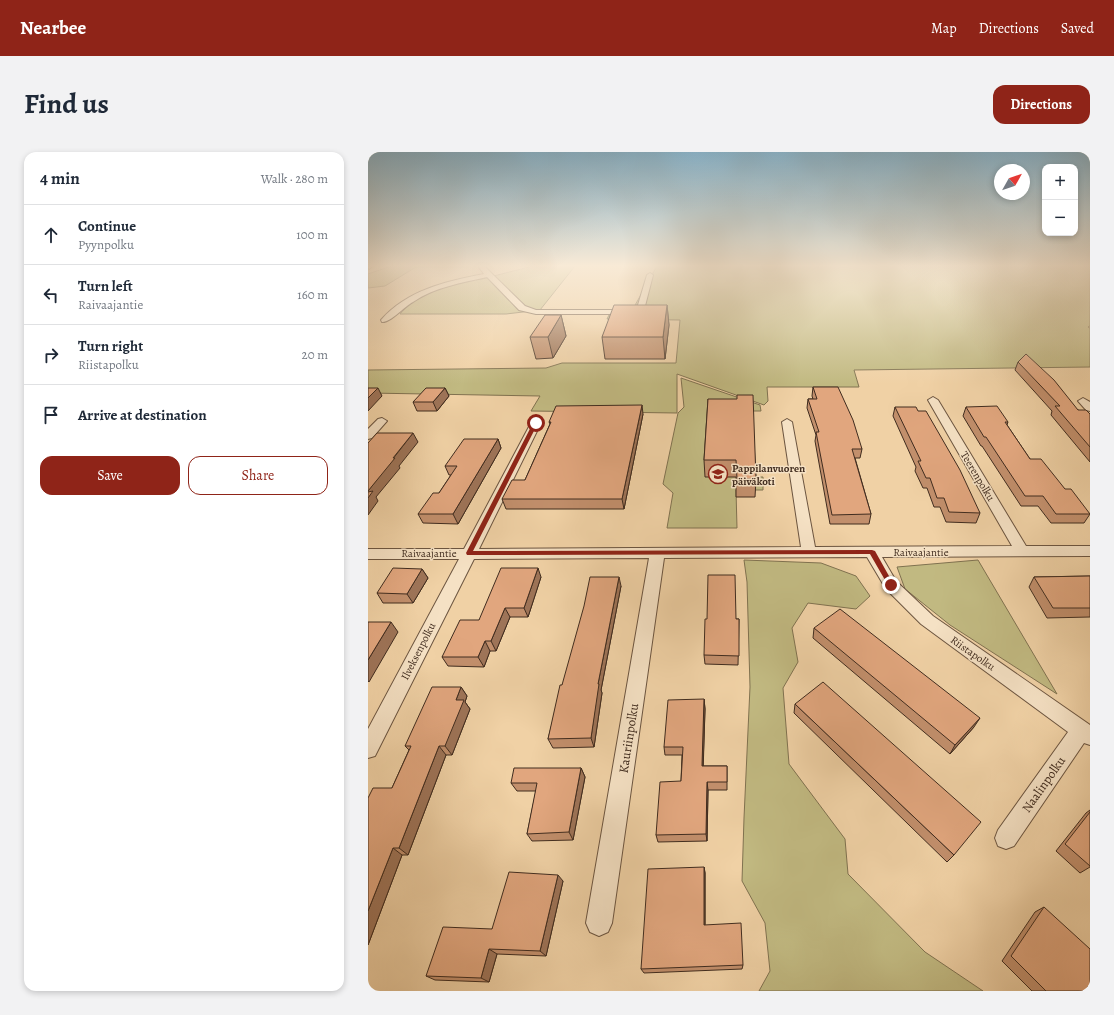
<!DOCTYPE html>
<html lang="en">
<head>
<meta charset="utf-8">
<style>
	body { margin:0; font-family:Alegreya,serif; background:#f2f2f3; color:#1f2937 }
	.controls { position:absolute; right:12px; top:12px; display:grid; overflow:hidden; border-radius:8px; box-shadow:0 2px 6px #0003 }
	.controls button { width:36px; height:36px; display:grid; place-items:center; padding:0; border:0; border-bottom:1px solid #e0e1e3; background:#fff; color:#1f2937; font:20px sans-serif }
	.compass { position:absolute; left:626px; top:12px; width:36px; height:36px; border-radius:50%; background:#fff; box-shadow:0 2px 6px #0003; rotate:50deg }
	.stop { position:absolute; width:12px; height:12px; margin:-9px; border:3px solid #8f2418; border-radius:50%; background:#fff }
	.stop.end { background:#8f2418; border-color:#fff; box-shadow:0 1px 4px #0008 }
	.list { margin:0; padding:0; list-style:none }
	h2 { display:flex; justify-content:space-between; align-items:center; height:52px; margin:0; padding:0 16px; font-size:17px }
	h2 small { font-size:13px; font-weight:400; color:#747a83 }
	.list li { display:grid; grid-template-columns:26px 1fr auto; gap:12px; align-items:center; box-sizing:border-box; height:60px; padding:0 16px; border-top:1px solid #e0e1e3 }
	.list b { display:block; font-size:15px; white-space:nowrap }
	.list p { margin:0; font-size:13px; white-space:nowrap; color:#747a83 }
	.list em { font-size:13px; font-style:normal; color:#747a83 }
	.actions { display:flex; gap:8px; padding:12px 16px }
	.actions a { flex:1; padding:9px 0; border:1px solid #8f2418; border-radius:12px; text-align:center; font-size:14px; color:#8f2418 }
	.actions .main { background:#8f2418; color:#fff }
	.icon { flex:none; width:22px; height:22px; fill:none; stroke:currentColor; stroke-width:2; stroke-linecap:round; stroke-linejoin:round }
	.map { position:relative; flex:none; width:722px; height:839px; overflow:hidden; border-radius:12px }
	header { display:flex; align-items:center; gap:24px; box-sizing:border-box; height:56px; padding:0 20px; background:#8f2418; color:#fff }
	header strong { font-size:19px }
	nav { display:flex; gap:22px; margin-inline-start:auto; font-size:14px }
	.intro { display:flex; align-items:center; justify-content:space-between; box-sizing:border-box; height:96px; padding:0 24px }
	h1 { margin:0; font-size:28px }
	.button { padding:10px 18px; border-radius:12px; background:#8f2418; color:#fff; font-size:14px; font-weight:700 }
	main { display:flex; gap:24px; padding:0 24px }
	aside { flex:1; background:#fff; border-radius:12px; box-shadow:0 2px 6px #0003 }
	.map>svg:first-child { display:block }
</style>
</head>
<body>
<header>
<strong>Nearbee</strong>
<nav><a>Map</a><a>Directions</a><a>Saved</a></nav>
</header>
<div class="intro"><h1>Find us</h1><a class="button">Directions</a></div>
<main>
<aside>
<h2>4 min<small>Walk · 280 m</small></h2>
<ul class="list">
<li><svg class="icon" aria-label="ahead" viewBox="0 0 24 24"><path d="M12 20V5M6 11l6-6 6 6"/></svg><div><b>Continue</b><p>Pyynpolku</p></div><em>100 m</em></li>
<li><svg class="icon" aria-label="left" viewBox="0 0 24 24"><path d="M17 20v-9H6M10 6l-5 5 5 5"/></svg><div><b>Turn left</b><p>Raivaajantie</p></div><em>160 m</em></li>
<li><svg class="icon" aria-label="right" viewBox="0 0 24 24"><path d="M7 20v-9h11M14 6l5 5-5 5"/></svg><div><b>Turn right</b><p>Riistapolku</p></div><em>20 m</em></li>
<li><svg class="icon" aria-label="arrive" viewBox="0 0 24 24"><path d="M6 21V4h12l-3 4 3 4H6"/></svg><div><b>Arrive at destination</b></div></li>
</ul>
<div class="actions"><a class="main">Save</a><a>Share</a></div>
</aside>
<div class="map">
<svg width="722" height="839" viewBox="0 0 722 839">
	<rect width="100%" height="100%" fill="#f0d1a5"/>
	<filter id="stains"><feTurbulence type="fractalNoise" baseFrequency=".005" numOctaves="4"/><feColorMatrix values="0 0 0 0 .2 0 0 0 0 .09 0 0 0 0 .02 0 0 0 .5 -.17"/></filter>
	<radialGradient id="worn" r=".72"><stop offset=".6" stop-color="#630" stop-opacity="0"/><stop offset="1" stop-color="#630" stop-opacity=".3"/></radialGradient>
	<path fill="#c1b981" stroke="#807250" d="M23 114H100L101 115H48L17 134 0 136V122Z
		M165 114H207L172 158 138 162H32C38 155 45 148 54 144 67 137 100 126 114 127Z
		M289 114H722V174L720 175 722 176V215L486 218 491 235H399L400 249 396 253 309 222V261L163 259 172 244 0 241V218L178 216 194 211H308L312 168 239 167 241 163H254L266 155Z
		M313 226 392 253 393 259H384L388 325H395V338H368L369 376H299L305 341 295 332 310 261 316 255Z
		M376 408 453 411 488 424 502 444 488 457 440 451 424 476 430 510 415 536 421 612 477 687 480 722 557 800 615 839H391L402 819 397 771 374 729 376 666 382 535 379 430Z
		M610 408 689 542 582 473 537 437 529 415Z"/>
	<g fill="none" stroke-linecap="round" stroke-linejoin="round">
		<defs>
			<path id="minor" d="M110 114H116L157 154 168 158H252L264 156 270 153 279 123 282 121 285 123 277 154 269 160 252 162H168L151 158 119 125C93 131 67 135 45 150 37 154 22 171 14 170L13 168C39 138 79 129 116 122Z
				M565 245 570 248 658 394H722V404L514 405 528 429 565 464 722 573V593L716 591 646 694 638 697 630 694 627 686 630 678 700 580 553 472 518 437 499 405 296 406 244 771 240 780 231 784 222 780 218 771 281 406 106 407 7 604 0 606V577L91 407H0V397H96L164 269 168 268 173 271 111 397 433 395 414 270 419 267 424 270 447 395 644 394 560 248Z
				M715 246 722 250V259L718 258 710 249Z
				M14 266 19 269 4 286 0 287V277L10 267Z"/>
			<path id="secondary" d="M0 114H5L1 117Z"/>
		</defs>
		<use href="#minor" stroke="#6c5540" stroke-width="2"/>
		<use href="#secondary" stroke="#402c1f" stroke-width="2"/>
		<use href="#minor" fill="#f5e1c4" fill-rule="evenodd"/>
		<use href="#secondary" fill="#f5e1c4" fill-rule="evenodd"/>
	</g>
	<path fill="#c28f6c" stroke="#402c1f" d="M299 153 301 173 297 207H237L234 185Z
		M193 163 198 184 185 206 168 207 162 185Z
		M650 210 710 258 722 262V310L683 263 684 259 647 218Z
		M445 235 494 297 492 306H487L503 362 501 372H462L447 289 448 283 439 256 440 247H445L444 244Z
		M77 236 81 244 69 259H49L45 250Z
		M340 247 388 327 387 345H368V325H337L336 308Z
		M527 255 612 361 608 371 578 370 572 355H566L559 336H555L547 319 548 315 525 264Z
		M598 255 640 270 639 273 662 307 697 337 722 362 716 371H683L670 354H653L614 294H613L595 264Z
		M275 262 256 357H138L134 347 157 328 182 272 181 270Z
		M130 287 133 296 90 372 55 371 50 362 71 341 83 323H81L77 314Z
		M54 417 60 426 45 451H15L9 441Z
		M722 424V465L679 466 661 435 666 425Z
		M173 425 160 465H142L128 499H122L116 515 80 514 74 505 111 468Z
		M253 434 233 538 234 541 226 595 185 596 180 587 194 533Z
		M368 467H371L370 513 337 512 336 503Z
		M446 476 606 575 582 602 445 486Z
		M93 535 99 544 97 550 102 557 84 603H78L40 703H34L0 793 24 636 41 598 37 594Z
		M336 547 337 557 335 614H359V638H340L339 689 290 690 288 683 313 629 314 603H297L296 595Z
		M427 552 586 703 579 710 426 561Z
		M213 616 217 625 205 688 164 689 159 682 168 639H149L143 631Z
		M722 658V715L712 721 688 699 718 661Z
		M336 715 337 721V773L375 813 374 817 276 821 273 817Z
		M195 729 178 804 129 802 121 830 67 828 58 824 124 777Z
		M676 755 722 839H664L634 809 667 760Z"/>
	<path fill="#9e7458" stroke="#402c1f" d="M299 153 301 173 297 207 295 185Z
		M193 163 198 184 185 206 180 185Z
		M10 236 14 244 0 259V246Z
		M77 236 81 244 69 259 65 250Z
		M274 253 275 262 256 357 254 347Z
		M45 281 50 290 31 314 32 316 8 345 10 349 0 363V339Z
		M130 287 133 296 90 372 85 362Z
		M170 416 173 425 160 465 156 456Z
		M54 417 60 426 45 451 39 442Z
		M251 425 253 434 233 538 234 541 226 595 223 586 230 532Z
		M137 456 142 465 128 499 123 489Z
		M23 470 30 480 1 530 0 529V508Z
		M117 489 122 499 116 515 110 505Z
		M93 535 99 544 97 550 102 557 84 603 77 594 88 548Z
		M336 547 337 557 335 622 334 614Z
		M612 566 606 575 582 602 587 593Z
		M71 594 78 603 40 703 31 696Z
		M213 616 217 625 205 688 201 680Z
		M339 630 340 638 339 689 338 682Z
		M25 696 34 703 0 793V759Z
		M336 715 337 721V778L336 773Z
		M190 723 195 729 178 804 172 799Z
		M121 797 129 802 121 830 113 826Z"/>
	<path fill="#e1a67e" stroke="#402c1f" d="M246 153H299L295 185H234Z
		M177 163H193L180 185H162Z
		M658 202 686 228 710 258H718L722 262V295L687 254H692L650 210Z
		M445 235H470L485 268 494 297H484L503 362 464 363 448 280H451L440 247H449Z
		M0 236H10L0 246Z
		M58 236H77L65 250H45Z
		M369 243H385L388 327H369L368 308H336L340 247H369Z
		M274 253 254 347H134L144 328H157L183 270H181L188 254Z
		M629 254 640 270H637L662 307H673L697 337H703L722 362H688L675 344H657L618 285H616L598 255Z
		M527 255H548L550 259H558L592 318 612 361 581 360 576 346H569L562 326H558L550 309H553Z
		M9 281H45L25 306H27L0 339V291Z
		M96 287H130L85 362H50L65 341H71L89 314H77Z
		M5 339 0 346V340Z
		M25 416 54 417 39 442 9 441Z
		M133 416H170L156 456H137L123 489H117L110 505H74L92 468H111Z
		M340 423H367L368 467H371V504L336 503 337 467H339Z
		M722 424V456H685L666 425Z
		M222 425H251L230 532H231L223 586 180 587 192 533H194L216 454Z
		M472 457 612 566 587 593 446 476Z
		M0 470H23L0 508Z
		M455 530 613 670 586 703 427 552Z
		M64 535H93L88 548H96L77 594H71L31 696H25L0 759V646L5 636H24L43 594H37Z
		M336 547 334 614H359V630H339L338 682 288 683 292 630 313 629 315 595H296L300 548Z
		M146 616H213L201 680 159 682 169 631H143Z
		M722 660V714L697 692Z
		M336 715V773L373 771 375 813 273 817 280 717Z
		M141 720 190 723 172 799 121 797 113 826 58 824 75 775 124 777Z
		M676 755 722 797V839H678L643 804Z"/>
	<linearGradient id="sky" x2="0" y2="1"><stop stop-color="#89b5cd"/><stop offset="0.49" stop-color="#f8ead6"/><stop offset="1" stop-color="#f8ead6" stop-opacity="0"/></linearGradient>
	<rect width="722" height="232" fill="url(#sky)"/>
	<path fill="#8f2418" d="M168 269 170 271 105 399 504 398 507 399 526 433 525 435H521L502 402 99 403 98 401 165 271Z"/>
	<defs>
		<symbol id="school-ring" viewBox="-11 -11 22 22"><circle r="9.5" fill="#f5e1c4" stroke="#8f2418" stroke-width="1.5"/><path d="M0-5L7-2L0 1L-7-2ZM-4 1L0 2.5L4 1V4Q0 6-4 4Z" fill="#8f2418"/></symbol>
	</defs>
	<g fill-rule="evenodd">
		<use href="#school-ring" x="339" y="311" width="22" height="22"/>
	</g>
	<g text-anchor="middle" stroke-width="3" stroke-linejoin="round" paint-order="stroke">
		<g font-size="11" font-weight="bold" fill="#402c1f" stroke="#f5e1c4" text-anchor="start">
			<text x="364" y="320">Pappilanvuoren<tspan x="364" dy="13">päiväkoti</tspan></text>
		</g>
		<g font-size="11" fill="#402c1f" stroke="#f5e1c4">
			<text transform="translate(610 324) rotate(59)" y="4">Teerenpolku</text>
			<text x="553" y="404">Raivaajantie</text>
			<text x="61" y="405">Raivaajantie</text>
			<text transform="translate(50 499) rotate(-63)" y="4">Ilveksenpolku</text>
			<text transform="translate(605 501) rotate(35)" y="4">Riistapolku</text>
		</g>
		<g font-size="13" fill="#402c1f" stroke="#f5e1c4">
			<text transform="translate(260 586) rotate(-81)" y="5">Kauriinpolku</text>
			<text transform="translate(675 632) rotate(-55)" y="5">Naalinpolku</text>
		</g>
	</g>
	<rect width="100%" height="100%" filter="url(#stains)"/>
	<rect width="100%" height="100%" fill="url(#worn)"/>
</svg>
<div class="controls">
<button>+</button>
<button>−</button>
</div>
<svg class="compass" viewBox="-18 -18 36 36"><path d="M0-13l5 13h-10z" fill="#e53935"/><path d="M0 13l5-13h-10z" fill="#747a83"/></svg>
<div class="stop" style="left:168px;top:271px"></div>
<div class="stop end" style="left:523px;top:433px"></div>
</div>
</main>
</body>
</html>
